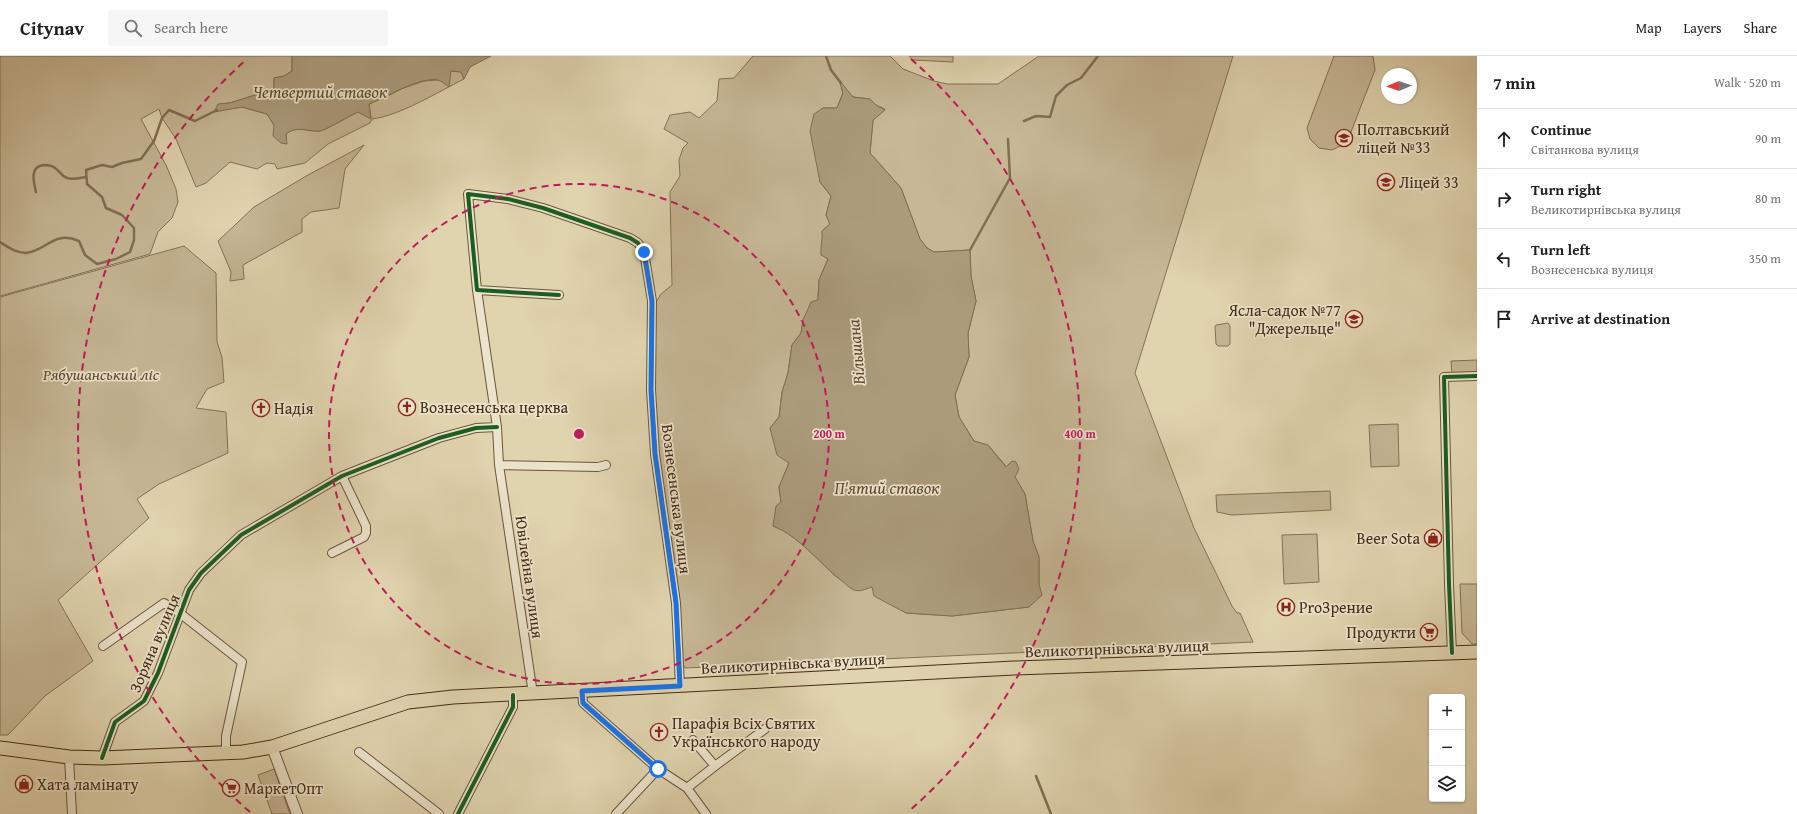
<!DOCTYPE html>
<html lang="en">
<head>
<meta charset="utf-8">
<style>
	body { margin:0; font-family:"Gentium Book Plus",serif; background:#f6f6f6; color:#202124 }
	.controls { position:absolute; right:12px; bottom:12px; display:grid; overflow:hidden; border-radius:4px; box-shadow:0 1px 3px #0004 }
	.controls button { width:36px; height:36px; display:grid; place-items:center; padding:0; border:0; border-bottom:1px solid #e0e0e0; background:#fff; color:#202124; font:20px sans-serif }
	.compass { position:absolute; left:1381px; top:12px; width:36px; height:36px; border-radius:50%; background:#fff; box-shadow:0 1px 3px #0004; rotate:268deg }
	.stop { position:absolute; width:12px; height:12px; margin:-9px; border:3px solid #1a73e8; border-radius:50%; background:#fff }
	.stop.end { background:#1a73e8; border-color:#fff; box-shadow:0 1px 4px #0008 }
	.list { margin:0; padding:0; list-style:none }
	h2 { display:flex; justify-content:space-between; align-items:center; height:52px; margin:0; padding:0 16px; font-size:17px }
	h2 small { font-size:13px; font-weight:400; color:#757577 }
	.list li { display:grid; grid-template-columns:26px 1fr auto; gap:12px; align-items:center; box-sizing:border-box; height:60px; padding:0 16px; border-top:1px solid #e0e0e0 }
	.list b { display:block; font-size:15px; white-space:nowrap }
	.list p { margin:0; font-size:13px; white-space:nowrap; color:#757577 }
	.list em { font-size:13px; font-style:normal; color:#757577 }
	.icon { flex:none; width:22px; height:22px; fill:none; stroke:currentColor; stroke-width:2; stroke-linecap:round; stroke-linejoin:round }
	.map { position:relative; flex:none; width:1477px; height:758px; overflow:hidden }
	header { display:flex; align-items:center; gap:24px; box-sizing:border-box; height:56px; padding:0 20px; background:#fff; border-bottom:1px solid #e0e0e0 }
	header strong { font-size:19px }
	nav { display:flex; gap:22px; margin-inline-start:auto; font-size:14px }
	.search { width:280px; height:36px; background:#f6f6f6; display:flex; align-items:center; gap:10px; box-sizing:border-box; padding:0 14px; border-radius:4px; color:#757577; font-size:15px }
	main { display:flex }
	aside { flex:1; background:#fff }
	.map>svg:first-child { display:block }
</style>
</head>
<body>
<header>
<strong>Citynav</strong>
<div class="search"><svg class="icon" aria-label="search" viewBox="0 0 24 24"><circle cx="10" cy="10" r="6"/><path d="M15 15l6 6"/></svg>Search here</div>
<nav><a>Map</a><a>Layers</a><a>Share</a></nav>
</header>
<main>
<div class="map">
<svg width="1477" height="758" viewBox="0 0 1477 758">
	<rect width="100%" height="100%" fill="#e0d4af"/>
	<filter id="stains"><feTurbulence type="fractalNoise" baseFrequency=".005" numOctaves="4"/><feColorMatrix values="0 0 0 0 .2 0 0 0 0 .09 0 0 0 0 .02 0 0 0 .5 -.17"/></filter>
	<radialGradient id="worn" r=".72"><stop offset=".6" stop-color="#630" stop-opacity="0"/><stop offset="1" stop-color="#630" stop-opacity=".3"/></radialGradient>
	<path fill="#c6b795" stroke="#867155" fill-rule="evenodd" d="M0 0H292V15L284 20 274 22V33L230 47 219 48 215 55 242 51 267 58 286 88V78C297 69 308 76 320 75 328 73 349 60 358 56L371 62 369 48 392 38 401 33 424 25 438 24 451 15 461 16 464 23C438 36 399 60 372 63L370 67 328 88 305 107 277 113 275 108 267 107 257 113 230 106 206 127 196 131 176 83 162 62 159 53 141 63 166 109 176 133 178 146 172 162 158 176 150 198 0 240Z
		M753 0H890L903 13 934 25 947 28H998L1039 0H1233L1135 317 1194 472 1232 550 1237 557H1240L1253 586 685 612 683 609 674 509 657 387 652 253 661 238 672 229 670 136 680 120 679 104 683 92 688 87 664 73 670 59 690 56 699 62 717 45 719 23 734 22ZM841 32 853 41 870 43 876 49 885 53 873 64 870 97 901 132 920 183 927 192 934 196 970 194 971 220 976 245 968 277 969 301 955 339 959 361 974 385 988 389 1015 421 1025 438 1033 485 1039 501V528L1029 551 952 560 906 557 892 548 872 531 843 525 834 519 809 494 784 474 773 470 781 446 779 431 789 407 770 372 779 361 782 336 788 317 792 289 801 277 803 265 818 244 819 224 828 203 822 175 830 168 826 159 831 140 820 126 823 52H837L843 37Z
		M909 0H953V6L913 4Z
		M1334 0H1373L1375 14 1349 81 1344 88 1332 94 1319 92 1310 83 1307 72Z
		M364 89 345 113 339 152 311 156 302 163V176L243 209 244 223 230 225 231 216 218 185 254 151 308 119Z
		M184 190 216 217 217 286 222 301 224 326 207 333 196 352 226 356 228 397 159 428 137 443 149 462 58 544 93 605 45 640 8 679H0V241Z
		M1228 267 1230 270V288L1228 290H1218L1216 288 1215 271 1216 269Z
		M1477 304V317L1452 318 1451 305Z
		M1398 368 1399 410 1371 411 1369 369Z
		M1330 435 1331 454 1232 459 1217 456 1216 439Z
		M1317 478 1319 526 1284 528 1282 479Z
		M1460 528H1477V588H1472L1462 577Z
		M274 713 290 758H272L258 719Z"/>
	<path fill="#ab9b7b" stroke="#826e52" d="M292 0H491L470 11 464 23 461 16 451 15 449 31C446 29 442 25 438 24 422 20 385 41 369 48L371 63 358 56C349 60 328 73 320 75 308 76 297 69 286 78L287 88 281 87 273 80 274 69 267 58 242 51 214 56 218 48 230 47 274 33V22L284 20 292 15Z
		M839 24 853 41 870 43 876 49 885 54 873 64 870 97 901 132 920 183 927 192 934 196 970 194 971 220 976 245 968 277 969 301 955 339 959 361 974 385 988 389 1006 411 1012 405 1016 406 1019 413 1015 421 1025 438 1033 485 1039 501V528L1042 539 1029 551 952 560 906 557 874 540 872 531C865 533 859 537 852 533 848 531 845 527 842 525 818 507 801 481 773 470L776 450 781 446 779 431 789 407 777 399 770 372 779 361 782 336 788 317 792 289 801 277 803 264 811 246 818 244 819 224 828 203 821 199C820 190 823 184 822 175L830 168 826 159 831 140 820 126 810 75 814 58 823 52H837L843 37Z"/>
	<g fill="none" stroke-linecap="round" stroke-linejoin="round">
		<path stroke="#826e52" stroke-width="2.5" d="M826 0 831 14 841 27
			M1024 65 1036 60 1050 61 1056 40 1067 29 1081 22 1098 0
			M36 136C34 127 29 111 43 109 47 109 52 109 55 112 60 115 61 120 67 122 72 124 80 122 86 121
			M0 186C8 191 16 197 26 197 47 195 53 174 79 185L85 199 97 208 116 203 130 196 134 184V172L122 159 106 152 102 141 87 128 86 114 102 109 112 111 122 107 141 103 154 85 162 62 169 54 195 65 217 54
			M970 194 1010 122 1008 83
			M1036 720 1051 758"/>
		<defs>
			<path id="minor" d="M477 234 497 371 499 409 533 638
				M559 239 477 234 468 138 508 143 543 152 630 182 638 187 644 196 652 245 651 334 655 398 676 547 680 630
				M499 409 598 411 606 409
				M332 497 364 481 366 477V470L342 420
				M103 590 164 547 181 558 242 606 226 680V697
				M1452 597 1449 528 1444 321 1477 320
				M582 635 583 647 658 713 687 732 706 758
				M693 684 715 710
				M359 696 439 758
				M69 701 72 758
				M102 702 115 666 144 645 158 617 189 534 201 517 241 479 342 420 439 382 476 372 497 371
				M687 732 715 710 765 673
				M458 758 513 651V639
				M616 758 658 713"/>
			<path id="tertiary" d="M272 691 297 758"/>
			<path id="primary" d="M0 692 69 701 102 702 243 696 272 691 408 646 453 641 1014 612 1477 596"/>
		</defs>
		<use href="#minor" stroke="#6c553c" stroke-width="10"/>
		<use href="#tertiary" stroke="#6c553c" stroke-width="12"/>
		<use href="#primary" stroke="#452b15" stroke-width="15"/>
		<use href="#minor" stroke="#ebe3cb" stroke-width="8"/>
		<use href="#tertiary" stroke="#ebe3cb" stroke-width="10"/>
		<use href="#primary" stroke="#e0d4af" stroke-width="13"/>
		<defs>
			<path id="cycleway" d="M559 239 477 234 468 138 508 143 543 152 630 182 638 187 644 196 652 245 651 334 655 398 676 547 680 630
				M1452 597 1449 528 1444 321 1477 320
				M102 702 115 666 144 645 158 617 189 534 201 517 241 479 342 420 439 382 476 372 497 371
				M458 758 513 651V639"/>
		</defs>
		<use href="#cycleway" stroke="#ebe3cb" stroke-width="6"/>
		<use href="#cycleway" stroke="#1b5e20" stroke-width="4"/>
	</g>
	<g fill="none" stroke-linecap="round" stroke-linejoin="round">
		<path stroke="#1a73e8" stroke-width="5" d="M644 196 652 245 651 334 655 398 676 547 680 630 582 635 583 647 658 713"/>
	</g>
	<g fill="none" stroke="#c2185b" stroke-width="2" stroke-dasharray="7 5">
		<circle cx="579" cy="378" r="250"/>
		<path d="M250 756A501 501 0 0 1 247 3M911 3A501 501 0 0 1 908 756"/>
	</g>
	<defs>
		<symbol id="school-ring" viewBox="-11 -11 22 22"><circle r="9.5" fill="#ebe3cb" stroke="#8f2418" stroke-width="1.5"/><path d="M0-5L7-2L0 1L-7-2ZM-4 1L0 2.5L4 1V4Q0 6-4 4Z" fill="#8f2418"/></symbol>
		<symbol id="church-ring" viewBox="-11 -11 22 22"><circle r="9.5" fill="#ebe3cb" stroke="#8f2418" stroke-width="1.5"/><path d="M-1.2-6h2.4v3.5h3.3v2.4h-3.3V6h-2.4V-.1h-3.3v-2.4h3.3Z" fill="#8f2418"/></symbol>
		<symbol id="shop-ring" viewBox="-11 -11 22 22"><circle r="9.5" fill="#ebe3cb" stroke="#8f2418" stroke-width="1.5"/><path d="M-5-2.5h2.3a2.7 3.5 0 0 1 5.4 0H5L5.5 6h-11ZM-1.5-2.5h3a1.5 2.3 0 0 0-3 0Z" fill="#8f2418"/></symbol>
		<symbol id="hospital-ring" viewBox="-11 -11 22 22"><circle r="9.5" fill="#ebe3cb" stroke="#8f2418" stroke-width="1.5"/><path d="M-5-5h3v3.5h4V-5h3V5h-3V1.5h-4V5h-3Z" fill="#8f2418"/></symbol>
		<symbol id="supermarket-ring" viewBox="-11 -11 22 22"><circle r="9.5" fill="#ebe3cb" stroke="#8f2418" stroke-width="1.5"/><path d="M-6-5.5h2.5l.6 2H6L4.5 2H-2.5L-4.4-4H-6ZM-1.5 3.2a1.3 1.3 0 1 0 .1 0ZM3 3.2a1.3 1.3 0 1 0 .1 0Z" fill="#8f2418"/></symbol>
	</defs>
	<g fill-rule="evenodd">
		<use href="#school-ring" x="1334" y="72" width="20" height="20"/>
		<use href="#school-ring" x="1376" y="116" width="20" height="20"/>
		<use href="#school-ring" x="1344" y="253" width="20" height="20"/>
		<use href="#church-ring" x="397" y="341" width="20" height="20"/>
		<use href="#church-ring" x="251" y="342" width="20" height="20"/>
		<use href="#shop-ring" x="1423" y="472" width="20" height="20"/>
		<use href="#hospital-ring" x="1276" y="541" width="20" height="20"/>
		<use href="#supermarket-ring" x="1419" y="566" width="20" height="20"/>
		<use href="#church-ring" x="649" y="666" width="20" height="20"/>
		<use href="#shop-ring" x="14" y="718" width="20" height="20"/>
		<use href="#supermarket-ring" x="221" y="722" width="20" height="20"/>
	</g>
	<g text-anchor="middle" stroke-width="3.5" stroke-linejoin="round" paint-order="stroke">
		<g font-size="16" fill="#452b15" stroke="#ebe3cb" text-anchor="start">
			<text x="1357" y="79">Полтавський<tspan x="1357" dy="18">ліцей №33</tspan></text>
			<text x="1399" y="132">Ліцей 33</text>
			<text x="1341" y="260" text-anchor="end">Ясла-садок №77<tspan x="1341" dy="18">"Джерельце"</tspan></text>
			<text x="420" y="357">Вознесенська церква</text>
			<text x="274" y="358">Надія</text>
			<text x="1420" y="488" text-anchor="end">Beer Sota</text>
			<text x="1299" y="557">ProЗрение</text>
			<text x="1416" y="582" text-anchor="end">Продукти</text>
			<text x="672" y="673">Парафія Всіх Святих<tspan x="672" dy="18">Українського народу</tspan></text>
			<text x="37" y="734">Хата ламінату</text>
			<text x="244" y="738">МаркетОпт</text>
		</g>
		<g font-size="16" font-style="italic" fill="#5f472f" stroke="#ebe3cb">
			<text x="101" y="324">Рябушанський ліс</text>
		</g>
		<g font-size="16" fill="#452b15" stroke="#ebe3cb">
			<text transform="translate(677 443) rotate(83)" y="6">Вознесенська вулиця</text>
			<text transform="translate(530 521) rotate(82)" y="6">Ювілейна вулиця</text>
			<text transform="translate(154 587) rotate(-67)" y="6">Зоряна вулиця</text>
			<text transform="translate(1117 592) rotate(-2)" y="6">Великотирнівська вулиця</text>
			<text transform="translate(793 607) rotate(-3)" y="6">Великотирнівська вулиця</text>
		</g>
		<g font-size="17" font-style="italic" fill="#5e472e" stroke="#ebe3cb">
			<text x="320" y="42">Четвертий ставок</text>
			<text transform="translate(856 296) rotate(-95)" y="6">Вільшана</text>
			<text x="887" y="438">П'ятий ставок</text>
		</g>
	</g>
	<circle cx="579" cy="378" r="6" fill="#c2185b" stroke="#ebe3cb" stroke-width="2"/>
	<g font-size="12" text-anchor="middle" font-weight="bold" fill="#c2185b" stroke="#ebe3cb" stroke-width="3.5" stroke-linejoin="round" paint-order="stroke">
		<text x="829" y="382">200 m</text>
		<text x="1080" y="382">400 m</text>
	</g>
	<rect width="100%" height="100%" filter="url(#stains)"/>
	<rect width="100%" height="100%" fill="url(#worn)"/>
</svg>
<div class="controls">
<button>+</button>
<button>−</button>
<button><svg class="icon" aria-label="layers" viewBox="0 0 24 24"><path d="M12 4l9 5-9 5-9-5zM3 14l9 5 9-5"/></svg></button>
</div>
<svg class="compass" viewBox="-18 -18 36 36"><path d="M0-13l5 13h-10z" fill="#e53935"/><path d="M0 13l5-13h-10z" fill="#757577"/></svg>
<div class="stop" style="left:658px;top:713px"></div>
<div class="stop end" style="left:644px;top:196px"></div>
</div>
<aside>
<h2>7 min<small>Walk · 520 m</small></h2>
<ul class="list">
<li><svg class="icon" aria-label="ahead" viewBox="0 0 24 24"><path d="M12 20V5M6 11l6-6 6 6"/></svg><div><b>Continue</b><p>Світанкова вулиця</p></div><em>90 m</em></li>
<li><svg class="icon" aria-label="right" viewBox="0 0 24 24"><path d="M7 20v-9h11M14 6l5 5-5 5"/></svg><div><b>Turn right</b><p>Великотирнівська вулиця</p></div><em>80 m</em></li>
<li><svg class="icon" aria-label="left" viewBox="0 0 24 24"><path d="M17 20v-9H6M10 6l-5 5 5 5"/></svg><div><b>Turn left</b><p>Вознесенська вулиця</p></div><em>350 m</em></li>
<li><svg class="icon" aria-label="arrive" viewBox="0 0 24 24"><path d="M6 21V4h12l-3 4 3 4H6"/></svg><div><b>Arrive at destination</b></div></li>
</ul>
</aside>
</main>
</body>
</html>
